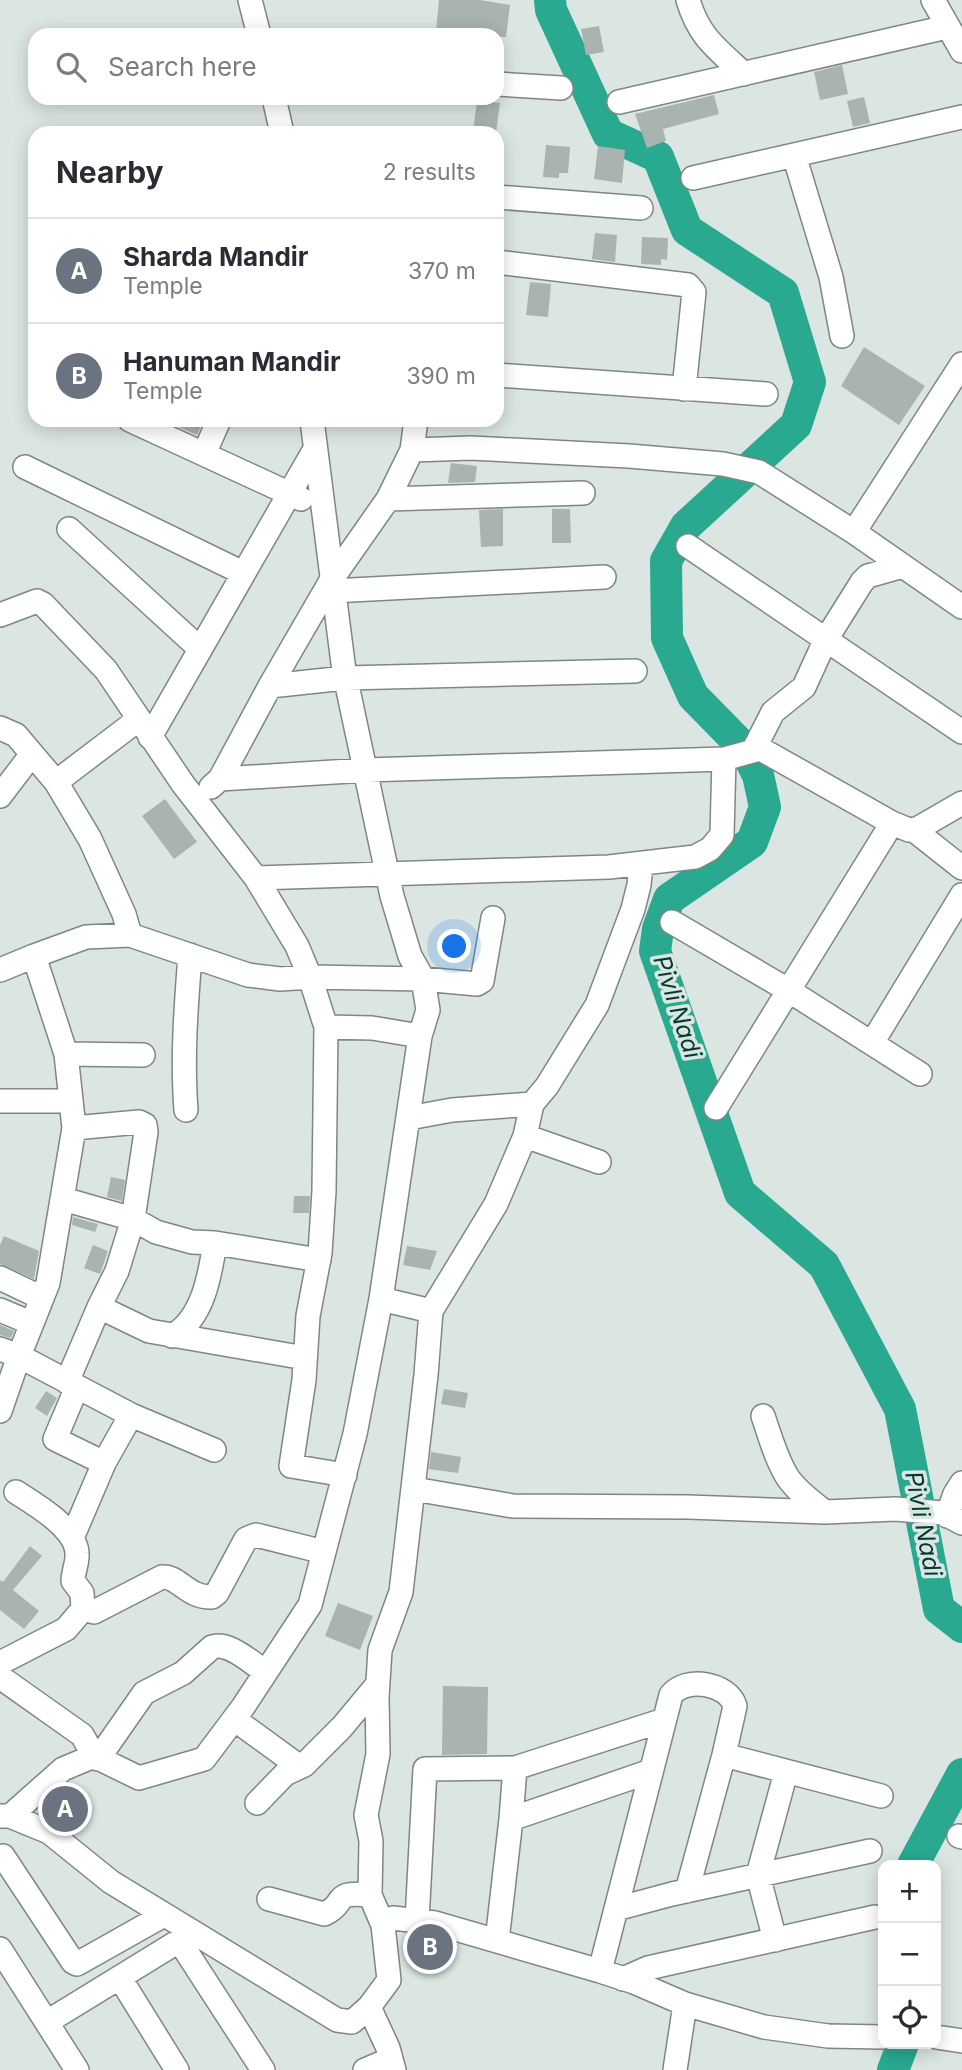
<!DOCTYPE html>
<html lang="en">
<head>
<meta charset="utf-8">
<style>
	body { margin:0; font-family:Inter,sans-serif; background:#f7f7f7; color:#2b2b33 }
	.controls { position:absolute; right:21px; bottom:21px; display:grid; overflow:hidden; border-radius:14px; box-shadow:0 4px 18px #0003 }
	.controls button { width:63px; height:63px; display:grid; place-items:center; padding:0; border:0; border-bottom:2px solid #e1e1e2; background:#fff; color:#2b2b33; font:35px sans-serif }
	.you { position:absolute; left:455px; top:947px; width:24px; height:24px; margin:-18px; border:5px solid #fff; border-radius:50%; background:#1a73e8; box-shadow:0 0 0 10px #1a73e833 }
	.badge { display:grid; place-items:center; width:46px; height:46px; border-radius:50%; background:#a53490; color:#fff; font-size:23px; font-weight:700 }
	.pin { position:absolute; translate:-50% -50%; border:4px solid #fff; box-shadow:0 2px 7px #0006 }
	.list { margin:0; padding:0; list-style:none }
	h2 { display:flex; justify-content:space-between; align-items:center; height:91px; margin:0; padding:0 28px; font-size:30px }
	h2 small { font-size:23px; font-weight:400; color:#7c7c81 }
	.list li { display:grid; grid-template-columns:46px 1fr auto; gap:21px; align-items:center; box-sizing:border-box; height:105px; padding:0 28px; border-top:2px solid #e1e1e2 }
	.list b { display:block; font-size:26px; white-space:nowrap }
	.list p { margin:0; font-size:23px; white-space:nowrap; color:#7c7c81 }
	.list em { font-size:23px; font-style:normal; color:#7c7c81 }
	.icon { flex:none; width:38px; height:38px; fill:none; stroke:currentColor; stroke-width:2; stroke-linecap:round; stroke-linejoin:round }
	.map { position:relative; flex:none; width:962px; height:2070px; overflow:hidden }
	.search { position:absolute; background:#fff; box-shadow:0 4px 18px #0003; left:28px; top:28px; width:476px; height:77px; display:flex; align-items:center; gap:18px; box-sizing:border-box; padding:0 24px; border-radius:21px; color:#7c7c81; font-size:26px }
	.panel { position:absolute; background:#fff; box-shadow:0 4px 18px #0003; left:28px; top:126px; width:476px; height:301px; border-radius:21px }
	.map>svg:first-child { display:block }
</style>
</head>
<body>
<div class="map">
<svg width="962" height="2070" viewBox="0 0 962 2070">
	<rect width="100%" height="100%" fill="#dbe5e2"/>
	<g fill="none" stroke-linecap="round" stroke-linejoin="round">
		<path stroke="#28a990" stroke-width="32" d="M550 0 551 10 608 134 658 157 687 230 783 293 810 382 796 425 686 526 666 561 667 638 693 696 745 749 758 775 765 807 752 842 669 899 658 929 655 951 740 1193 824 1265 900 1409 939 1609 962 1627
			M913 1865 962 1774
			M893 2070 903 2044"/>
	</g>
	<path fill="#a9b3b0" d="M439 0H480L510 5 506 37 462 35V33L436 31Z
		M599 26 604 52 586 55 581 29Z
		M842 65 848 94 820 100 814 72Z
		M714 95 719 114 663 129 666 141 647 148 635 114Z
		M864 97 870 123 853 127 847 101Z
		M477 100 500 103 496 133H473Z
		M546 145 570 147 568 173H559V178L543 177Z
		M598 146 625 150 622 183 594 179Z
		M595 233 617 235 615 262 592 259Z
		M642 237 668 238 667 260 661 259V265L641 264Z
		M530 282 551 284 548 317 526 315Z
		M864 347 925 386 899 425 841 386Z
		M163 420H204L197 435Z
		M451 463 477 466 475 482 448 483Z
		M503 509V546L481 547 479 510Z
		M552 509H570L571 543H552Z
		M165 799 197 842 174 859 142 816Z
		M111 1177 125 1180 122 1201 107 1197Z
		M294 1196H310L309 1213H293Z
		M73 1217 98 1224 95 1232 72 1225Z
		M4 1236 39 1251 34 1279 0 1264V1245Z
		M93 1245 108 1251 100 1274 84 1268Z
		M407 1246 437 1251 430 1270 403 1265Z
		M0 1325 14 1331 11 1338 0 1335Z
		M444 1389 468 1393 465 1408 441 1404Z
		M46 1391 57 1398 47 1416 35 1408Z
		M431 1452 461 1457 458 1473 429 1469Z
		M30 1546 42 1556 13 1590 39 1611 24 1629 0 1610V1580L3 1582Z
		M338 1603 373 1616 360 1650 325 1636Z
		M443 1686 488 1687 487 1754 442 1755Z"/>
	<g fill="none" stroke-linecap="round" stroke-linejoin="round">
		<defs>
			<path id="minor" d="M250 0 259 35
				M688 0C699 37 716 48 744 74
				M933 0 962 51
				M497 84 561 88
				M274 98 282 133
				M619 102 947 27
				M794 155 831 277 842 336
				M693 178 962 117
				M497 197 641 208
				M497 262 688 285 694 292 684 389
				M497 375 766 394
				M130 420 301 499
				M412 450 471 448 629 456 723 464 759 472 854 532 962 607
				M204 454 219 420
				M25 467 243 573
				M388 499 583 493
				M69 529 199 648
				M854 532 962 364
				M688 546 962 732
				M332 591 604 577
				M0 615 37 601 43 604 106 670 183 784 256 878 297 946 310 977 326 1027 324 1191 320 1253 308 1316 304 1380 291 1466 345 1475
				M270 686 345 678 635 671
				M0 728 16 735 56 782 90 839 124 914 130 935
				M150 737 315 449
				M220 779 366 770 724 759 753 751 773 712 804 687 825 641 862 582 868 576 903 566
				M56 782 139 719
				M211 787 220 779 270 686 332 579 388 499 412 450 416 420
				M0 796 32 754
				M892 823 909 830 917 829 962 803
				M914 830 962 868
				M256 878 609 867 695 857 710 849 722 835 724 759
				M672 922 788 990 920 1074
				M0 970 34 956
				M326 1027 372 1028 420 1036
				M872 1043 962 895
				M66 1054 143 1055
				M0 1101H71
				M716 1108 892 823 757 747
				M186 1110C182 1058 186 1007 190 955
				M409 1118 452 1110 532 1104
				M525 1136 599 1162
				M63 1199 133 1219 146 1132 145 1125 139 1122 74 1128
				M0 1278 42 1298
				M381 1299 431 1311 426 1375 401 1592 380 1650 377 1697 378 1754 366 1815 371 1841 370 1895 383 1925
				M0 1310 31 1323
				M431 1311 496 1204 525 1136 532 1104 547 1086 597 1005 633 909 639 885 641 864
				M172 1336C203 1319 210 1275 215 1243
				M0 1349 19 1356 48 1283 74 1128 66 1054 34 956 86 937 130 935 248 975 280 979 310 977 423 979 477 984 482 981 493 918
				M305 1358 149 1331 99 1307 117 1271 133 1219 156 1232 192 1242 215 1243 319 1260
				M67 1382 99 1307
				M77 1387 55 1439 104 1463
				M0 1411 19 1356 131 1415 104 1463 72 1538
				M131 1415 214 1450
				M763 1416C770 1436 776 1459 788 1478 798 1492 812 1502 825 1512
				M414 1489 513 1506 688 1507 825 1512 895 1509 943 1513 962 1523
				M16 1492C35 1504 76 1528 77 1553 78 1562 73 1572 73 1581L82 1593 83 1609
				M947 1516 955 1494 962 1483
				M0 1663 66 1629 83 1609 94 1612 162 1577C178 1575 187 1598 212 1597L217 1593 246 1539 256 1535 324 1552
				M0 1677 82 1735 94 1756
				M234 1719 300 1767
				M724 1755 881 1796
				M98 1759 144 1693 183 1673 212 1647C229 1641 251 1663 266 1672
				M257 1803 285 1774 304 1765 342 1727 377 1685
				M0 1816H10L49 1832 111 1882 337 2020 352 2022 369 2007 389 1980 383 1925 393 1918 435 1923 600 1971 634 1982 685 2004 764 2027 828 2036 883 2037
				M10 1816 63 1769 94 1756 139 1778 204 1759 243 1707 310 1605 355 1434 381 1299 420 1036 428 1010 423 979 410 956 392 896 344 671 312 420
				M511 1819 651 1771
				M959 1836 962 1837
				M3 1856 73 1962 77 1964 164 1915
				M269 1899 324 1914C349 1903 329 1891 370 1895
				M616 1909 672 1894 870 1851
				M417 1921 425 1769 515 1768
				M775 1940 758 1875 786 1772
				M497 1941 511 1819 515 1768 664 1720
				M0 1949 77 2070
				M600 1971 671 1695C686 1676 728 1683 735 1706L724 1755 687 1891
				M120 1978 177 2070
				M623 1979 648 1968 875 1917
				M369 2007 388 2048 394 2070
				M47 2022 174 1944 182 1945 263 2070
				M936 2037 962 2041
				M365 2070 391 2059
				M675 2070 685 2004"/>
		</defs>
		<use href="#minor" stroke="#7e8784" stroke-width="26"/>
		<use href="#minor" stroke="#fff" stroke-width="23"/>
	</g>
	<g text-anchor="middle" stroke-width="7" stroke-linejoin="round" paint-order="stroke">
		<g font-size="24" font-style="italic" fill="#013a30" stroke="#dbe5e2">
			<text transform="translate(677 1007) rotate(72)" y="8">Pivli Nadi</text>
			<text transform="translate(923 1524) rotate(79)" y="8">Pivli Nadi</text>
		</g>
	</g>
</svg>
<div class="controls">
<button>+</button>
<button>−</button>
<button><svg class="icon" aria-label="locate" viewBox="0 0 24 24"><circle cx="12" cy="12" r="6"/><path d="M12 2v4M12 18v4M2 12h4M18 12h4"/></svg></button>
</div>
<div class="you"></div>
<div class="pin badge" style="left:65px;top:1809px;background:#6b7280">A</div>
<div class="pin badge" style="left:430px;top:1947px;background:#6b7280">B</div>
<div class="search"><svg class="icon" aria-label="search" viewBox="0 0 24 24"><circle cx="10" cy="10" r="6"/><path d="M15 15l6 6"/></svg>Search here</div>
<section class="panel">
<h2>Nearby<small>2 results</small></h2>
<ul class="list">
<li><span class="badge" style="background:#6b7280">A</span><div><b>Sharda Mandir</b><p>Temple</p></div><em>370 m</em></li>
<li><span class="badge" style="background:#6b7280">B</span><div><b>Hanuman Mandir</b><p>Temple</p></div><em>390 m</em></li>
</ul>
</section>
</div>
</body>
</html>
